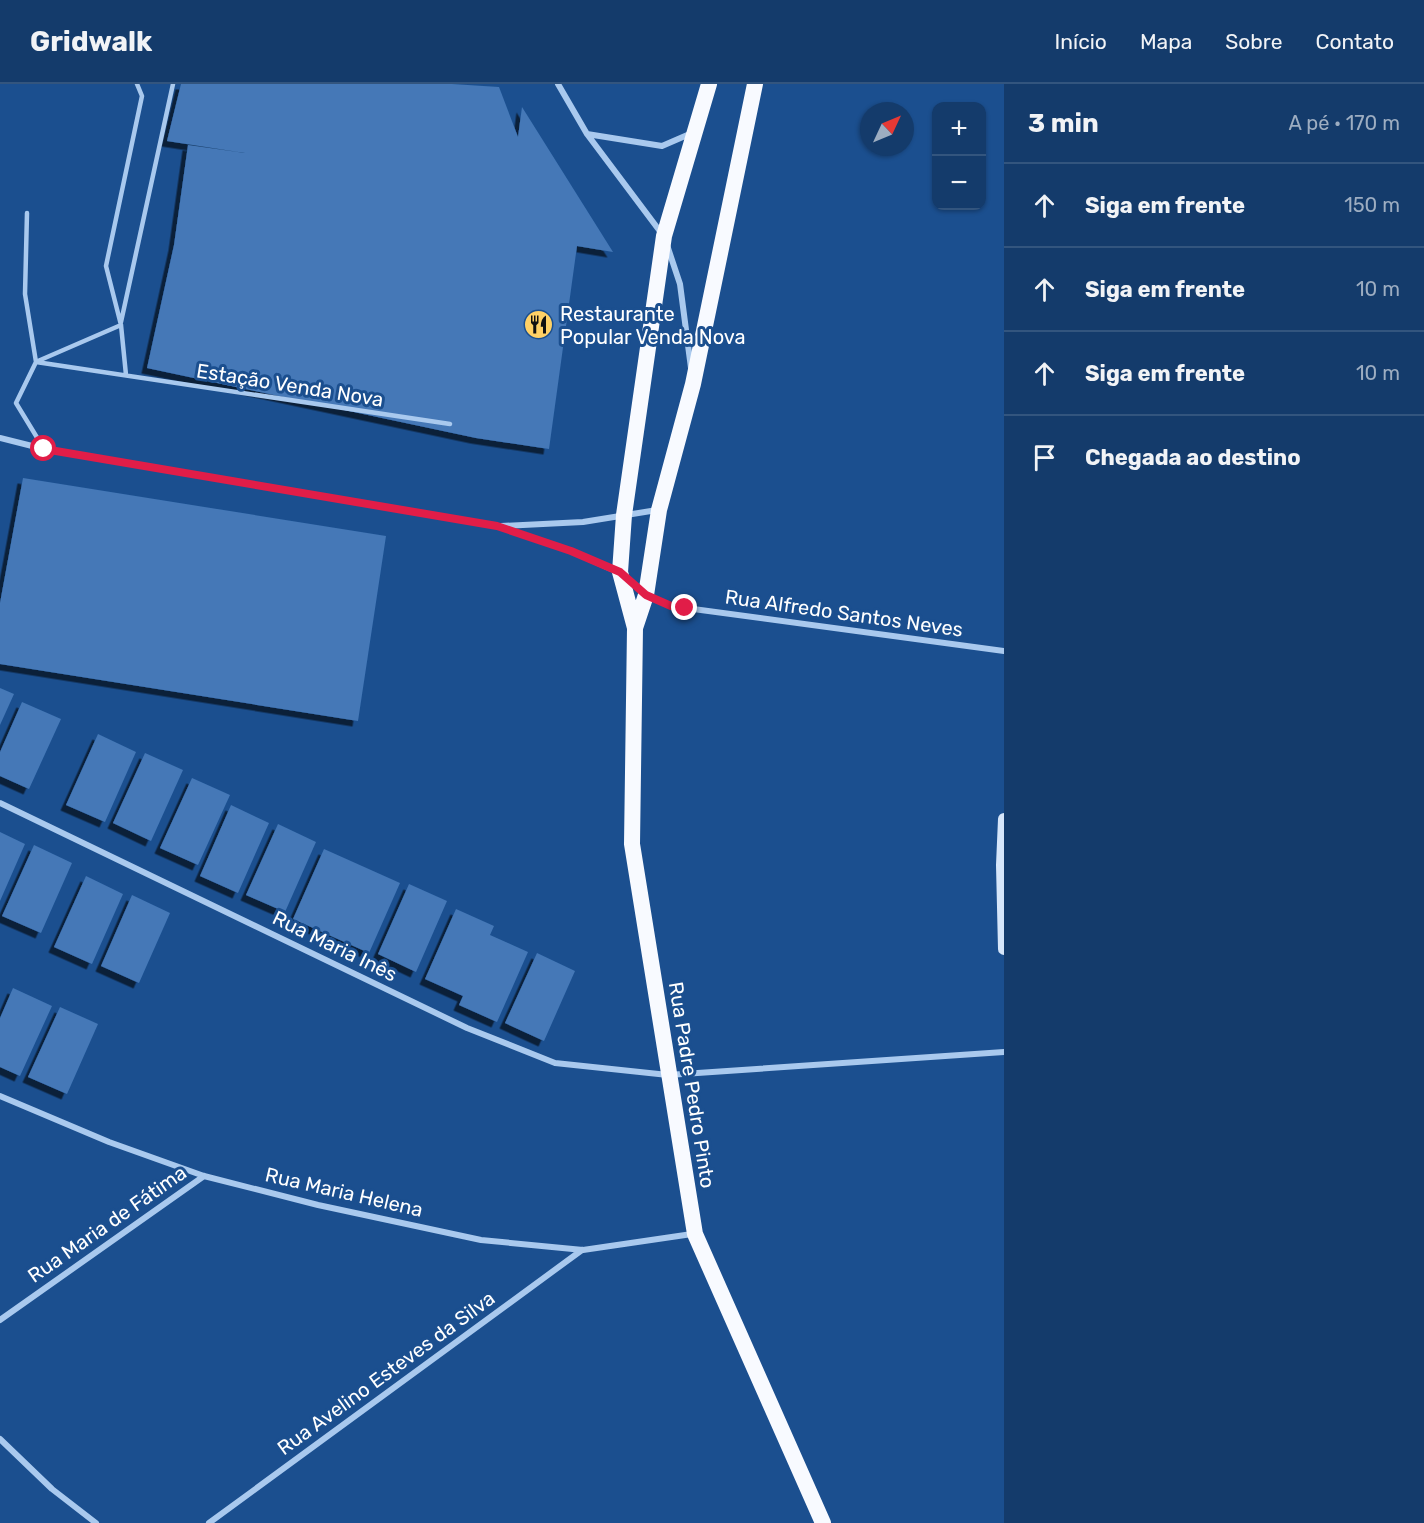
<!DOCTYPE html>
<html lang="pt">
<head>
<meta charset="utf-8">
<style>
	body { margin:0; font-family:Rubik,sans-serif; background:#214673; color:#f1f3f6 }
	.controls { position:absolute; right:18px; top:18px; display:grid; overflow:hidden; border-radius:12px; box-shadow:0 2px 4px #0004 }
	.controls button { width:54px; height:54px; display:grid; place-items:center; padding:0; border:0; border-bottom:2px solid #33557e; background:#143b6b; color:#f1f3f6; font:30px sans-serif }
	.compass { position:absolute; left:860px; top:18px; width:54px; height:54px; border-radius:50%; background:#143b6b; box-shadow:0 2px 4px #0004; rotate:46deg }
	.stop { position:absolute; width:18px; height:18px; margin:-14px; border:4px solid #e11d48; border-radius:50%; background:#fff }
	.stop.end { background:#e11d48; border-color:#fff; box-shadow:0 2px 6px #0008 }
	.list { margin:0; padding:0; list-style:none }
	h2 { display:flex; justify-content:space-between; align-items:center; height:78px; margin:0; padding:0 24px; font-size:26px }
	h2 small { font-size:20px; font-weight:400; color:#9dadc1 }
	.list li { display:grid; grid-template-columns:39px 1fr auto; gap:18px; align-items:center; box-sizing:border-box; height:84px; padding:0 24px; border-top:2px solid #33557e }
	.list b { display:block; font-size:22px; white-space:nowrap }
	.list em { font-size:20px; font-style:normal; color:#9dadc1 }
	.icon { flex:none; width:33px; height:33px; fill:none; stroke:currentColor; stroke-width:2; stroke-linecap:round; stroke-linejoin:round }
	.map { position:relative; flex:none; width:1004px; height:1439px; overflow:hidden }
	header { display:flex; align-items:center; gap:36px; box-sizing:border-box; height:84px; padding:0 30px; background:#143b6b; border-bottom:2px solid #33557e }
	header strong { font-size:28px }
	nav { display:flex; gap:33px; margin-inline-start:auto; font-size:21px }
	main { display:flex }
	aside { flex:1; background:#143b6b }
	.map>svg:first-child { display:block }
</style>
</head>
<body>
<header>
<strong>Gridwalk</strong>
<nav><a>Início</a><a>Mapa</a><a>Sobre</a><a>Contato</a></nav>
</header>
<main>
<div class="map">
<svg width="1004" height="1439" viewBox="0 0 1004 1439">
	<defs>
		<filter id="shadow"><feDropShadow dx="-5.5" dy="5.5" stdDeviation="0" flood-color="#0009"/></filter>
	</defs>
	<rect width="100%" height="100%" fill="#1b4f8f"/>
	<path fill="#4478b7" filter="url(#shadow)" d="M181 0H452L499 3 518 53 522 23 613 168 577 162 549 365 476 354 147 284 174 161 188 61 245 69 167 57Z
		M23 394 386 452 358 637 0 580V519Z
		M0 604 14 610 0 641Z
		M22 618 61 635 29 705 0 692V668Z
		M98 650 136 668 105 738 66 721Z
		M145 669 183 686 151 757 113 739Z
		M192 694 230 711 198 781 160 764Z
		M231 721 269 739 238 809 200 792Z
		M278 740 316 758 285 828 246 811Z
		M0 748 25 760 0 817Z
		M34 761 72 779 41 849 2 832Z
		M324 765 400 799 369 869 293 835Z
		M86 792 123 810 92 880 54 863Z
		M409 800 447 817 416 888 378 870Z
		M132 811 170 829 139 899 101 882Z
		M456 825 494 842 490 851 528 868 497 938 459 921 463 912 425 895Z
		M537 869 575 887 544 957 505 939Z
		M13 904 52 922 20 992 0 983V934Z
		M60 923 98 940 67 1010 28 993Z"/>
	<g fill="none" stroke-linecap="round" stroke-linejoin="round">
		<path stroke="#a9c9ee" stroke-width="4.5" d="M27 129 25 210 36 278 16 319 44 365
			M121 238 173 0
			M38 277 121 241
			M36 278 450 340
			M126 291 121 241 106 182 142 12 137 0"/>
		<path stroke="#a9c9ee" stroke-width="6" d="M558 0 587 50 662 150
			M587 50 662 62 692 49
			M667 161 680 200 691 284
			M0 354 44 365 497 442 571 467 618 488
			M501 442 583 438 657 426
			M626 494 646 511 671 522 1004 567
			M0 719 467 944 555 979 668 991 1004 968
			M0 1012 109 1058 204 1092 318 1121 481 1156 583 1166 692 1150
			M0 1236 204 1092
			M0 1355 52 1405 96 1439
			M209 1439 582 1166"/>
		<path stroke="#d6e6fa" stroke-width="12" d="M1004 735 1002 781 1004 865"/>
		<path stroke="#f8faff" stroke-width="16" d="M755 0 693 300 659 426 646 511 635 544 632 760 695 1150 823 1439
			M635 544 620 488 624 431 664 152 709 0"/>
	</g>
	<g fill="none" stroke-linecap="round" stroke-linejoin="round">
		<path stroke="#e11d48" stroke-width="8" d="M44 365 497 442 571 467 620 488 646 511 671 522 685 524"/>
	</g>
	<defs>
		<symbol id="restaurant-disc" viewBox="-11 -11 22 22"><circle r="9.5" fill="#ffd166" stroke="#1b4f8f"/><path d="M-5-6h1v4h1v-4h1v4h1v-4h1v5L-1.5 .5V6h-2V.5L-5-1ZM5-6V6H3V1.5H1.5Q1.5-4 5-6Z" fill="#111"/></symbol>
	</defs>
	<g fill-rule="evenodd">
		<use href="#restaurant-disc" x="522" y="224" width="33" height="33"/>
	</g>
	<g text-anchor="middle" stroke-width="6" stroke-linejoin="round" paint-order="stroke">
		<g font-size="20" fill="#fff" stroke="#1b4f8f" text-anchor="start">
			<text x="560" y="237">Restaurante<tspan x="560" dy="23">Popular Venda Nova</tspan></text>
		</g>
		<g font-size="20" fill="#fff" stroke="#1b4f8f">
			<text transform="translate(290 301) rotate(9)" y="7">Estação Venda Nova</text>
			<text transform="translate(844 529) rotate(8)" y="7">Rua Alfredo Santos Neves</text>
			<text transform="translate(335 862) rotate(26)" y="7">Rua Maria Inês</text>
			<text transform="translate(692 1001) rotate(81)" y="7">Rua Padre Pedro Pinto</text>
			<text transform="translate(344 1108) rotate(13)" y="7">Rua Maria Helena</text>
			<text transform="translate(107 1140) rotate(-35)" y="7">Rua Maria de Fátima</text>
			<text transform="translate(386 1289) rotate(-36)" y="7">Rua Avelino Esteves da Silva</text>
		</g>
	</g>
</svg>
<div class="controls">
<button>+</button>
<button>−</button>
</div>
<svg class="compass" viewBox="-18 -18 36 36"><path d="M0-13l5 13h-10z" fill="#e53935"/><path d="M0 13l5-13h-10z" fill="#9dadc1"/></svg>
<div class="stop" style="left:44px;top:365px"></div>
<div class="stop end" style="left:685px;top:524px"></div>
</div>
<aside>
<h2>3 min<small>A pé · 170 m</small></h2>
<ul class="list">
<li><svg class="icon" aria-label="ahead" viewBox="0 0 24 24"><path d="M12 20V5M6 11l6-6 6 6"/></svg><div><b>Siga em frente</b></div><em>150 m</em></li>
<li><svg class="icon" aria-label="ahead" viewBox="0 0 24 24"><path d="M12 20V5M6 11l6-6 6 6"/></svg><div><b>Siga em frente</b></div><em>10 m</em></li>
<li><svg class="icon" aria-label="ahead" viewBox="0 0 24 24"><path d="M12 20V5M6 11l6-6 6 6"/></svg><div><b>Siga em frente</b></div><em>10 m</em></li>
<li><svg class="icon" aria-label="arrive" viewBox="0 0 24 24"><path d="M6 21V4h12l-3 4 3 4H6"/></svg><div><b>Chegada ao destino</b></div></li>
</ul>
</aside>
</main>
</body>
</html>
